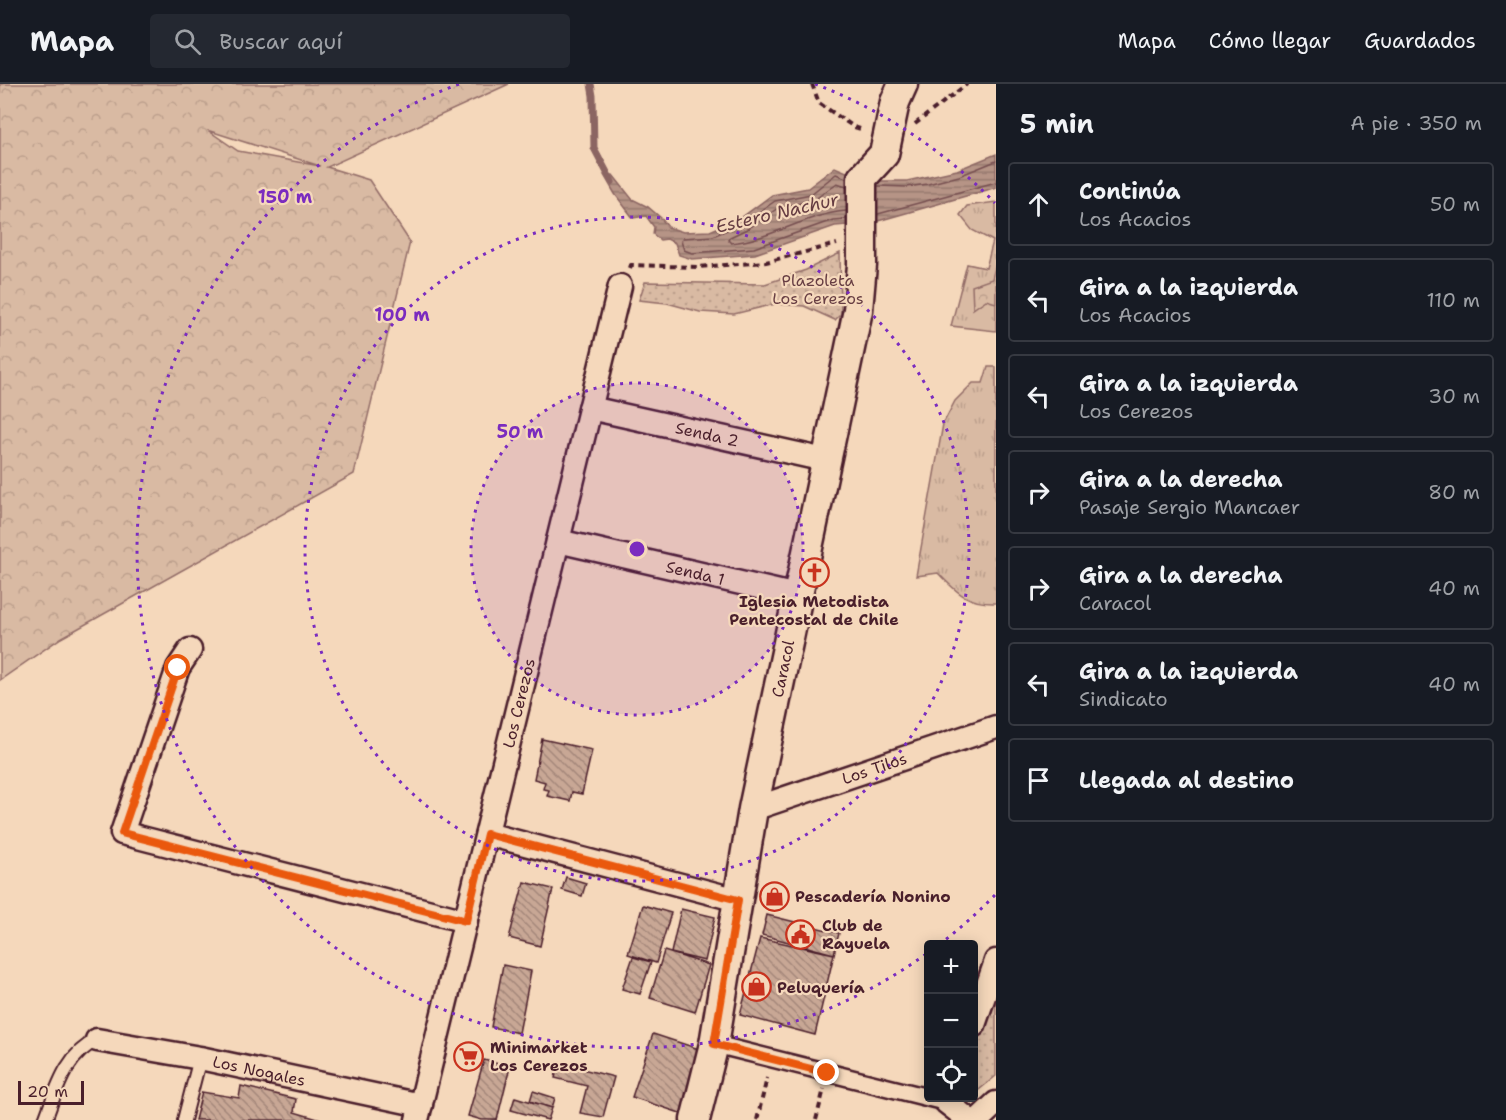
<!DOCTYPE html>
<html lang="es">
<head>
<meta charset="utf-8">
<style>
	body { margin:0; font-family:"Shantell Sans",sans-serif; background:#242831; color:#f1f3f6 }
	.controls { position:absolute; right:18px; bottom:18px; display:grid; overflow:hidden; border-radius:6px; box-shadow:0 3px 15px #0003 }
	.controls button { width:54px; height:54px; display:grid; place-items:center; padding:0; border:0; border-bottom:2px solid #363941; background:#171b24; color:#f1f3f6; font:30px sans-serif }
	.scale { position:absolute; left:18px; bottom:15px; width:66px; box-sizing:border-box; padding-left:6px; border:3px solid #4a1f2b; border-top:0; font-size:16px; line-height:21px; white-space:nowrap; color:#4a1f2b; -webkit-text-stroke:4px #f5d8bb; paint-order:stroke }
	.stop { position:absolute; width:18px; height:18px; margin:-14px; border:4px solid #ea580c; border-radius:50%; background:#fff }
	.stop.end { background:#ea580c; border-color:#fff; box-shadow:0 2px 6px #0008 }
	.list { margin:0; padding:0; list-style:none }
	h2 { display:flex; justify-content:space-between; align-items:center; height:78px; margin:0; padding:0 24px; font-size:26px }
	h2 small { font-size:20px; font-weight:400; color:#9ea1a6 }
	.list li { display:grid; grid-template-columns:39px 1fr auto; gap:18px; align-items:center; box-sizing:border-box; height:84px; margin:0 12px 12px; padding:0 12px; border:2px solid #363941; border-radius:6px }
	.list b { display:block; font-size:22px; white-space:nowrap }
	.list p { margin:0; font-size:20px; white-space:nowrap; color:#9ea1a6 }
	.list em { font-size:20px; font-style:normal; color:#9ea1a6 }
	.icon { flex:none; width:33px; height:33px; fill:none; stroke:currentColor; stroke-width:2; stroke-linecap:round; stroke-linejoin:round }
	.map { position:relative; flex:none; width:996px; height:1036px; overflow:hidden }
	header { display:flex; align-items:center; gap:36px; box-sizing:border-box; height:84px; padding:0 30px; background:#171b24; border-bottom:2px solid #363941 }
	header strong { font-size:28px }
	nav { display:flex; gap:33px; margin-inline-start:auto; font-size:21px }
	.search { width:420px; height:54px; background:#242831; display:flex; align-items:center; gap:15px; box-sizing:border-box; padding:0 21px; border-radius:6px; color:#9ea1a6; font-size:22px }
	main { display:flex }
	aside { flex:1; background:#171b24 }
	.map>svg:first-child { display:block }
</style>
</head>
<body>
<header>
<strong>Mapa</strong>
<div class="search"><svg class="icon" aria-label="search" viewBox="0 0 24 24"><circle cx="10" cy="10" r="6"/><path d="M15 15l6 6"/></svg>Buscar aquí</div>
<nav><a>Mapa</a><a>Cómo llegar</a><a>Guardados</a></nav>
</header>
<main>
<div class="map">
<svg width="996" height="1036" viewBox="0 0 996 1036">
	<defs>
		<pattern id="grass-tufts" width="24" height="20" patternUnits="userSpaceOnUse" patternTransform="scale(1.5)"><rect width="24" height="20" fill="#d9baa3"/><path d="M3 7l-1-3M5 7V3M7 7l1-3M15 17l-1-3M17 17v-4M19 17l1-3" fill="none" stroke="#bc9f8c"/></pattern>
		<pattern id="forest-crowns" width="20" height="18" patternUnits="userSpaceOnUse" patternTransform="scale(1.5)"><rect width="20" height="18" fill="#d9baa3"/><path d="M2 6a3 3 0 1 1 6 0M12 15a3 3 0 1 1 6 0" fill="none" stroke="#bc9f8c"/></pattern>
		<pattern id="park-dots" width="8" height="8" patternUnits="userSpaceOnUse" patternTransform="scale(1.5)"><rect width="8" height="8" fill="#d9baa3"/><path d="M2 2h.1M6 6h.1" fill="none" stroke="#bc9f8c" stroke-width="1.8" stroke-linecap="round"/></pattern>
		<pattern id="water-rules" width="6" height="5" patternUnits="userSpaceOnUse" patternTransform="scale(1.5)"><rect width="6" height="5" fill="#b69486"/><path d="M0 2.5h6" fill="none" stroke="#96786e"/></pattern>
		<pattern id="building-back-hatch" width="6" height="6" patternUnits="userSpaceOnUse" patternTransform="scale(1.5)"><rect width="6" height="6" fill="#c8a795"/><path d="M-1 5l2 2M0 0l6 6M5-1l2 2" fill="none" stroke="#a4877a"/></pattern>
	</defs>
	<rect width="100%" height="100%" fill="#f5d8bb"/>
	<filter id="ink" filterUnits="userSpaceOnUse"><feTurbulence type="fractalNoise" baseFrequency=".0167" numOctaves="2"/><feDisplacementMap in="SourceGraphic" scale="12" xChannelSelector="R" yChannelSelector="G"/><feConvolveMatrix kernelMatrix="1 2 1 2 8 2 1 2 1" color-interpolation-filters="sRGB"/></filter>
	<g filter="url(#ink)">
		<path fill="url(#grass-tufts)" stroke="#926c67" stroke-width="1.5" d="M996 118V247L951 242 967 180 986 184 993 157 972 146 960 131 967 122Z
			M988 283H996V519C968 520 957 509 938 489L916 492 943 340 955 317 973 299H983Z"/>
		<path fill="url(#forest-crowns)" stroke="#926c67" stroke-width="1.5" fill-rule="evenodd" d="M0 0H509L327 83 369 96 410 158 354 390 61 554 0 596ZM209 47H210L320 82 238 67Z
			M996 179V219L986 216 973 225 972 202 992 195Z"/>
		<path fill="url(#park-dots)" stroke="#926c67" stroke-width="1.5" d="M840 169 841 230 835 236 804 222 775 220 734 230 700 228 667 219 639 216 645 198 765 200 806 186Z
			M996 903V992L974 1010V967Z"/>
		<path fill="url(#water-rules)" stroke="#8b6562" stroke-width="1.5" d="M996 70V103L987 106 871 139 835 142 755 170 692 175 679 171 675 159 667 155 660 156 653 150 654 143 646 132 633 134 615 110 604 91H613L632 115 648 123 661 134 668 143 683 148 710 147 742 133 772 111 808 104 835 83 868 97H907L957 86Z"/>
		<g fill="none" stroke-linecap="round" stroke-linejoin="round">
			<path stroke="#754e4f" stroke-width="1.5" d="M846 94 836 90 811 110 775 117 745 138 713 152 683 154 681 157 684 166 692 169 754 164 833 136 846 135
				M846 102 837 99 814 116 778 124 749 144 730 153 728 156 731 159C773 155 806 130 846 127
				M878 102 907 103 928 100 959 92 996 77
				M878 130 996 98"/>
			<path stroke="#8b6562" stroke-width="7" d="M591 0 593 12 594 64 612 98"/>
		</g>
		<path fill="url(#building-back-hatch)" stroke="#4a1f2b" stroke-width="1.5" d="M542 655 592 666 582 710 572 708 570 717 547 712 549 706 543 705 545 698 534 695Z
			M566 793 586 799 582 812 562 806Z
			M524 798 553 805 540 862 509 854Z
			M643 821 671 829 656 879 628 870Z
			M681 825 715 833 705 877 671 869Z
			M767 831 839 849 834 870 762 851Z
			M760 854 834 870 815 951 740 931Z
			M664 867 709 881 695 928 650 914Z
			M633 873 651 878 640 910 622 905Z
			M503 881 531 887 519 949 491 943Z
			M653 950 699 965 683 1030 632 1013Z
			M484 976 510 983 497 1036H482L468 1032Z
			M559 979 614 993 603 1033 580 1029 587 1002 555 994Z
			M241 1002 296 1015 294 1028 321 1036H195L202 1008 239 1014Z
			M533 1007 555 1014 552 1024 530 1017Z
			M515 1013 552 1024 548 1036 511 1026Z"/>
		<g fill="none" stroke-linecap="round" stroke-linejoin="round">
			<defs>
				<path id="service" d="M45 1036C57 1005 65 971 97 956
					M184 1036 200 974"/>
				<path id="pedestrian" d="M714 960 946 1018"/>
				<g id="minor">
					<path id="s1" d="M590 324 825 376"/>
					<path id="s2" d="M558 457 797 512"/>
					<path d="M190 566 178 584 122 749 466 837"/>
					<path id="s3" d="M753 725 996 643"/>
					<path d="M487 750 738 816"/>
					<path d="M974 941 996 877"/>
					<path id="s4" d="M97 956 200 974 421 1021"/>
					<path d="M948 1014 946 1018 969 1036"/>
					<path id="s5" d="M417 1036 620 202"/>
					<path d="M978 1036 996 1019"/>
				</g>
				<g id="tertiary">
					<path id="s6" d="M695 1036 714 960 753 725 858 226 862 181V94L884 70 895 18 903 0"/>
				</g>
			</defs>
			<use href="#service" stroke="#4a1f2b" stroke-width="16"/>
			<use href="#pedestrian" stroke="#4a1f2b" stroke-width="21"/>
			<use href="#minor" stroke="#4a1f2b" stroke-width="27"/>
			<use href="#tertiary" stroke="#4a1f2b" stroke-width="33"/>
			<path stroke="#4a1f2b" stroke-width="4" stroke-dasharray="6 4.5" stroke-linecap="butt" d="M812 0 819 19 854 43 864 46
				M915 40 967 0
				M630 184 631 181 697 183 766 178 837 160
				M757 1036 767 994
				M816 1036 824 1005"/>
			<use href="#service" stroke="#f5d8bb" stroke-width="12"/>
			<use href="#pedestrian" stroke="#f5d8bb" stroke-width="16"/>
			<use href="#minor" stroke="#f5d8bb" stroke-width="22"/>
			<use href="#tertiary" stroke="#f5d8bb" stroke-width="28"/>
		</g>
	</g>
	<g fill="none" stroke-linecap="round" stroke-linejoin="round" filter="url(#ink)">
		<path stroke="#ea580c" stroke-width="8" d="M178 584 122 749 466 837 487 750 738 816 714 960 827 989"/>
	</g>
	<circle cx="637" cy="465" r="166" fill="#7b2cbf" fill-opacity=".12"/>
	<g fill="none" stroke="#7b2cbf" stroke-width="3" stroke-dasharray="3 6">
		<circle cx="637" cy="465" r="166"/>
		<circle cx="637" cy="465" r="332"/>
		<path d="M995 811A498 498 0 0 1 940 860M926 870A498 498 0 1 1 459 0M815 0A498 498 0 0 1 995 119"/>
	</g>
	<defs>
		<symbol id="church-ring" viewBox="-11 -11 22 22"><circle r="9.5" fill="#f5d8bb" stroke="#c8321e" stroke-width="1.5"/><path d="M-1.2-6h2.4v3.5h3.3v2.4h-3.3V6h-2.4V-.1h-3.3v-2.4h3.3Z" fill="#c8321e"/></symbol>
		<symbol id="shop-ring" viewBox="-11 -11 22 22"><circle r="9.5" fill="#f5d8bb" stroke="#c8321e" stroke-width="1.5"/><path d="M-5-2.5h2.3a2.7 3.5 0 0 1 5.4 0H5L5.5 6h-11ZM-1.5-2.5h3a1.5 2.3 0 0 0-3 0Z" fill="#c8321e"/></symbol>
		<symbol id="civic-ring" viewBox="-11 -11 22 22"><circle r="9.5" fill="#f5d8bb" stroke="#c8321e" stroke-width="1.5"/><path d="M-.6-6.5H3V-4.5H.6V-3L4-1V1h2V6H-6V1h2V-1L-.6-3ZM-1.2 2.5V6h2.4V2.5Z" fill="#c8321e"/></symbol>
		<symbol id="supermarket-ring" viewBox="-11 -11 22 22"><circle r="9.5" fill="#f5d8bb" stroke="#c8321e" stroke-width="1.5"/><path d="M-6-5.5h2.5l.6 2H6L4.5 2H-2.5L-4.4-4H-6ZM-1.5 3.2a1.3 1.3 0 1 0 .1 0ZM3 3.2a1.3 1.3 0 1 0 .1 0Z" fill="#c8321e"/></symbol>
	</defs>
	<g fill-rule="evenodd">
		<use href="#church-ring" x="798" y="472" width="33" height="33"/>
		<use href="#shop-ring" x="758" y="796" width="33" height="33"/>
		<use href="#civic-ring" x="784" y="834" width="33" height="33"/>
		<use href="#shop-ring" x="740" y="886" width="33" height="33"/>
		<use href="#supermarket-ring" x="452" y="956" width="33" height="33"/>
	</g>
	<g text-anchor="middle" stroke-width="4.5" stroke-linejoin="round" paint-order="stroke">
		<g font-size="16" fill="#673e43" stroke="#f5d8bb">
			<text x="818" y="202">Plazoleta<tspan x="818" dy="18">Los Cerezos</tspan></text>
		</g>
		<g font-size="16" fill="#4a1f2b" stroke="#f5d8bb">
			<text dy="6" stroke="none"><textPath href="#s1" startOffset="120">Senda 2</textPath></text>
			<text dy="6" stroke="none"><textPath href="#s2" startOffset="141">Senda 1</textPath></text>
			<text dy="6" stroke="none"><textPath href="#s6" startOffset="460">Caracol</textPath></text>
			<text dy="6" stroke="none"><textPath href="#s5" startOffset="429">Los Cerezos</textPath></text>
			<text dy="6" stroke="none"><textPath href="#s3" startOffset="128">Los Tilos</textPath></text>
			<text dy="6" stroke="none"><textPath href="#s4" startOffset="165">Los Nogales</textPath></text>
		</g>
		<g font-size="16" font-weight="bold" fill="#4a1f2b" stroke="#f5d8bb" text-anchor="start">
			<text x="814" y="523" text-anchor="middle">Iglesia Metodista<tspan x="814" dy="18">Pentecostal de Chile</tspan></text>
			<text x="795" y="818">Pescadería Nonino</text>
			<text x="822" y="847">Club de<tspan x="822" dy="18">Rayuela</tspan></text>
			<text x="777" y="909">Peluquería</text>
			<text x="490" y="969">Minimarket<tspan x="490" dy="18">Los Cerezos</tspan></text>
		</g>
		<g font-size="18" font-style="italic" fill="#653c42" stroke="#f5d8bb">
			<text transform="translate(777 129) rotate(-13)" y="6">Estero Nachur</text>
		</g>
	</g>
	<circle cx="637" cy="465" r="9" fill="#7b2cbf" stroke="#f5d8bb" stroke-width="3"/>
	<g font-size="18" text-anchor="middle" font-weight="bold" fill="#7b2cbf" stroke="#f5d8bb" stroke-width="4.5" stroke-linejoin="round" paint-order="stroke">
		<text x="285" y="119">150 m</text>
		<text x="402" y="237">100 m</text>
		<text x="520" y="354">50 m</text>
	</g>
</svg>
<div class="controls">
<button>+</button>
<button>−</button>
<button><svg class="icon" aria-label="locate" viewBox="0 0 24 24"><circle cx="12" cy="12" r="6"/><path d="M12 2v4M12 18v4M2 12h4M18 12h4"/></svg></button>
</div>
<div class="scale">20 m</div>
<div class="stop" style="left:178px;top:584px"></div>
<div class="stop end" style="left:827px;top:989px"></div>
</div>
<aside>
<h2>5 min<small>A pie · 350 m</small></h2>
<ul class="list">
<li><svg class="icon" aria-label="ahead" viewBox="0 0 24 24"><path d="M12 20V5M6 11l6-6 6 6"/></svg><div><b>Continúa</b><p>Los Acacios</p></div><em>50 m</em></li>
<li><svg class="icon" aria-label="left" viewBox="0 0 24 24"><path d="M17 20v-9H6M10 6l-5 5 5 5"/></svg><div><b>Gira a la izquierda</b><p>Los Acacios</p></div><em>110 m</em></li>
<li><svg class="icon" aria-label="left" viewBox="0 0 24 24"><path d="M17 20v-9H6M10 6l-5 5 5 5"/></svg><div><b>Gira a la izquierda</b><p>Los Cerezos</p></div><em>30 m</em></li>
<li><svg class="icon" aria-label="right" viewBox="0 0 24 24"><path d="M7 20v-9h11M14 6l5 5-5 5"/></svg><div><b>Gira a la derecha</b><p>Pasaje Sergio Mancaer</p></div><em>80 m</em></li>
<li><svg class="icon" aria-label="right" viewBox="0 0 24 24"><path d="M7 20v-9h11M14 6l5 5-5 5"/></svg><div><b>Gira a la derecha</b><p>Caracol</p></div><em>40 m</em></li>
<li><svg class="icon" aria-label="left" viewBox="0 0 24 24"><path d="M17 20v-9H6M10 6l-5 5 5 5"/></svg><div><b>Gira a la izquierda</b><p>Sindicato</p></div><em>40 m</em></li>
<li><svg class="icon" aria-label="arrive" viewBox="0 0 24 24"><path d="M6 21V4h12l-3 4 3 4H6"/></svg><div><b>Llegada al destino</b></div></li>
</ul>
</aside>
</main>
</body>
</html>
